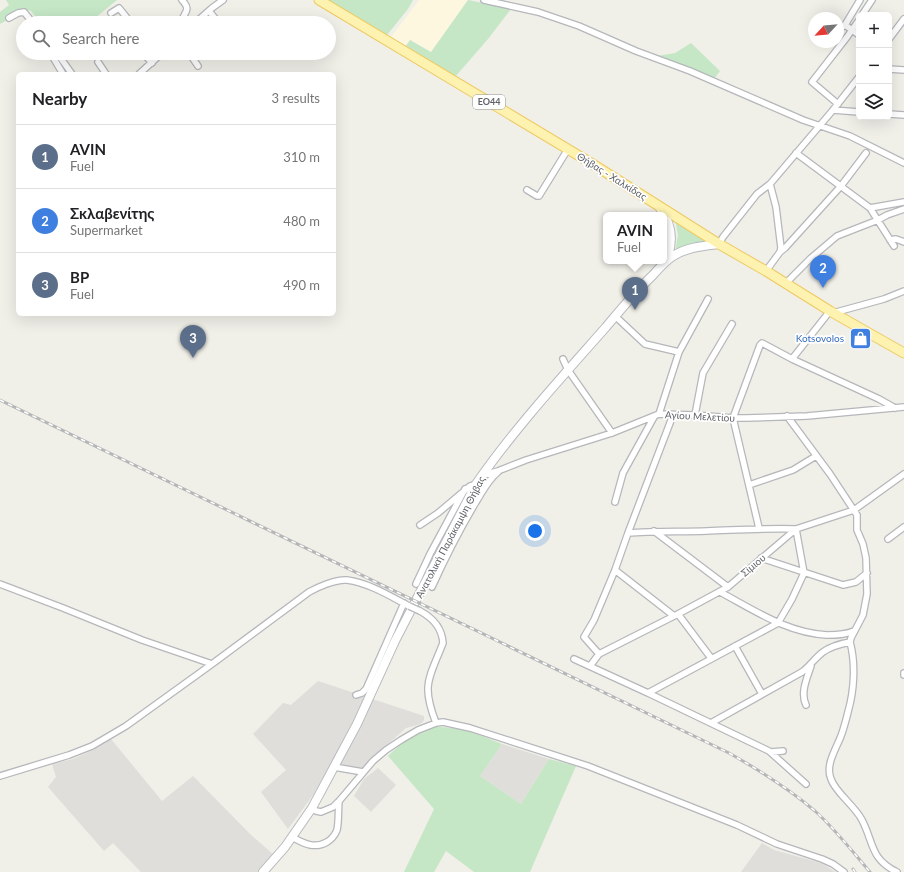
<!DOCTYPE html>
<html lang="en">
<head>
<meta charset="utf-8">
<style>
	body { margin:0; font-family:Lato,sans-serif; background:#f2f2f2; color:#202124 }
	.controls { position:absolute; right:12px; top:12px; display:grid; overflow:hidden; border-radius:6px; box-shadow:0 4px 16px #0002 }
	.controls button { width:36px; height:36px; display:grid; place-items:center; padding:0; border:0; border-bottom:1px solid #e0e0e0; background:#fff; color:#202124; font:20px sans-serif }
	.compass { position:absolute; left:808px; top:12px; width:36px; height:36px; border-radius:50%; background:#fff; box-shadow:0 4px 16px #0002; rotate:244deg }
	.you { position:absolute; left:535px; top:531px; width:14px; height:14px; margin:-10px; border:3px solid #fff; border-radius:50%; background:#1a73e8; box-shadow:0 0 0 6px #1a73e833 }
	.badge { display:grid; place-items:center; width:26px; height:26px; border-radius:50%; background:#e64938; color:#fff; font-size:13px; font-weight:700 }
	.pin { position:absolute; translate:-50% -33px; filter:drop-shadow(0 1px 2px #0008) }
	.pin::after { content:''; position:absolute; top:21px; width:14px; height:12px; background:inherit; clip-path:polygon(0 0,100% 0,50% 100%) }
	.popup { position:absolute; left:603px; top:212px; width:64px; height:52px; box-sizing:border-box; display:grid; place-content:center; border-radius:6px; background:#fff; filter:drop-shadow(0 1px 3px #0005); font-size:13px; white-space:nowrap; color:#757577 }
	.popup b { font-size:15px; color:#202124 }
	.popup::after { content:''; position:absolute; left:50%; top:100%; margin-left:-8px; border:8px solid transparent; border-top-color:#fff }
	.list { margin:0; padding:0; list-style:none }
	h2 { display:flex; justify-content:space-between; align-items:center; height:52px; margin:0; padding:0 16px; font-size:17px }
	h2 small { font-size:13px; font-weight:400; color:#757577 }
	.list li { display:grid; grid-template-columns:26px 1fr auto; gap:12px; align-items:center; box-sizing:border-box; height:64px; padding:0 16px; border-top:1px solid #e0e0e0 }
	.list b { display:block; font-size:15px; white-space:nowrap }
	.list p { margin:0; font-size:13px; white-space:nowrap; color:#757577 }
	.list em { font-size:13px; font-style:normal; color:#757577 }
	.icon { flex:none; width:22px; height:22px; fill:none; stroke:currentColor; stroke-width:2; stroke-linecap:round; stroke-linejoin:round }
	.map { position:relative; flex:none; width:904px; height:872px; overflow:hidden }
	.search { position:absolute; background:#fff; box-shadow:0 4px 16px #0002; left:16px; top:16px; width:320px; height:44px; display:flex; align-items:center; gap:10px; box-sizing:border-box; padding:0 14px; border-radius:22px; color:#757577; font-size:15px }
	.panel { position:absolute; background:#fff; box-shadow:0 4px 16px #0002; left:16px; top:72px; width:320px; height:244px; border-radius:6px }
	.map>svg:first-child { display:block }
</style>
</head>
<body>
<div class="map">
<svg width="904" height="872" viewBox="0 0 904 872">
	<rect width="100%" height="100%" fill="#f0efe8"/>
	<path fill="#fdf7e0" d="M419 0H468L431 53 410 40 405 46 391 37Z"/>
	<path fill="#dfdeda" d="M318 681 424 716V720L422 723 418 725 406 728 370 760 361 770 332 761 313 795 288 829 261 792 286 770 253 734 283 703 291 705Z
		M111 739 162 801 193 776 249 833 274 855 259 872H141L113 843 104 851 48 787 56 777 52 764 73 759 93 750Z
		M502 744 549 759 521 804 480 776Z
		M378 768 396 785 371 812 354 796 364 779Z
		M762 843 774 850 821 863 836 872H741Z"/>
	<path fill="#c5e7c6" d="M6 0H117L89 23H40L31 11 26 10 0 24V12L9 5Z
		M328 0H413L408 9 387 35Z
		M468 0 511 9 488 39 455 77 406 46 410 40 431 52Z
		M691 43 720 71 714 79 657 56 675 53Z
		M675 219 710 242 692 244 675 252 678 235Z
		M436 727C458 726 481 735 502 744L480 776 521 804 549 759 576 766 530 872H474L446 851 434 872H404L434 809 388 756C402 742 417 732 436 727Z"/>
	<g fill="none" stroke-linecap="round" stroke-linejoin="round">
		<defs>
			<path id="minor" d="M484 0 538 12 579 26 636 51 690 71 803 120 850 136 904 163
				M209 11 219 23
				M111 13 119 8 131 23
				M862 15 872 0
				M9 18 18 13 24 12 33 23
				M181 23C184 11 192 11 182 0
				M195 23 212 8 223 0
				M845 25 859 35
				M838 30 845 25 860 0
				M889 39 904 19
				M57 53 72 74
				M143 53 152 63
				M189 53 198 66
				M51 54 63 74
				M98 62 106 74
				M889 69 904 70
				M139 74 162 53
				M838 104 812 82 847 37 859 20
				M833 110 859 112
				M889 114 904 115
				M796 153 870 208 894 246
				M527 190 537 196H539L568 149
				M870 208 904 202
				M890 240 896 239 904 242
				M719 244 723 237 757 194 770 184 833 110 859 77
				M780 252 785 248 841 186 866 153
				M766 271 780 252 781 248 776 207 770 184
				M786 283 811 258 837 236 878 220 887 215 904 209
				M833 313 884 299 904 291
				M615 316 645 344 679 352
				M563 359 568 370 612 433
				M792 359 830 311
				M659 414 679 352 708 299
				M695 415 703 373 732 324
				M787 416 830 474 857 515V530L863 544 866 558 867 594 863 615 851 638 850 642C856 664 854 691 848 712 846 720 844 728 841 736 836 749 825 765 831 779 835 792 855 806 862 820 874 843 870 859 897 872
				M483 475 498 471 526 460 612 433 659 414 695 415 733 418H746L807 416 904 407
				M749 485 793 470 816 456
				M615 502 623 473 654 417
				M420 525 438 513 470 486 476 484
				M759 528 733 418 760 345 762 343 792 359 879 399 895 408
				M654 531 728 587
				M628 533 673 415
				M888 539 904 527
				M761 558 843 585 856 582 867 573
				M615 570 674 616
				M0 584 63 608 142 640 212 664 309 592C318 587 336 579 347 580 369 583 390 596 409 606
				M416 584 430 554 465 489
				M432 587C445 558 460 529 476 502 483 491 488 480 498 472
				M720 592C754 610 787 633 827 635 836 635 845 635 854 631
				M420 611C433 618 442 628 443 643 429 679 421 684 436 723
				M678 614 711 658
				M735 646 762 694
				M599 654 678 614 728 587 796 529 854 510 904 474
				M574 659 648 693 778 623 792 599 804 573 796 529C766 528 737 530 707 531 681 532 654 531 628 533L615 570 594 620 584 637 599 654
				M590 666 599 654
				M904 673V675
				M648 693 769 751 806 784
				M356 695 362 693 366 689 404 603
				M806 705C800 693 807 678 811 666
				M711 723 802 672C810 666 815 658 823 652 831 646 840 644 850 642
				M771 752 783 751
				M334 767 363 772
				M0 776 69 755 92 746 126 726 212 664
				M312 808 316 811 321 812 333 807 340 800 373 761 386 750 401 740 418 730 436 723 443 722 470 728 588 766 737 825 777 844 822 859 833 864 844 872
				M292 837C304 844 315 849 327 842 332 839 335 835 337 830 339 821 338 810 339 801"/>
			<path id="secondary" d="M660 208C672 224 674 242 666 261
				M263 872 285 847 312 808 357 724 395 641 476 484C515 428 561 378 606 327 621 309 636 291 653 275 659 268 665 261 673 256 688 247 702 246 719 244"/>
			<path id="primary" d="M319 0 591 163 719 244 766 271 830 311 904 353"/>
		</defs>
		<use href="#minor" stroke="#b5b7bb" stroke-width="8"/>
		<use href="#secondary" stroke="#b6b9be" stroke-width="10"/>
		<use href="#primary" stroke="#eeca63" stroke-width="11"/>
		<use href="#minor" stroke="#fff" stroke-width="5.5"/>
		<use href="#secondary" stroke="#fff" stroke-width="8"/>
		<use href="#primary" stroke="#fdf2b0" stroke-width="9"/>
		<defs>
			<path id="rail" d="M0 400 729 753C759 770 788 788 815 811 835 829 852 851 870 872
				M853 869 855 872"/>
		</defs>
		<use href="#rail" stroke="#b5b6b7" stroke-width="3"/>
		<use href="#rail" stroke="#fff" stroke-width="1.5" stroke-dasharray="4.5" stroke-linecap="butt"/>
		<defs>
			<path id="minor-bridge" d="M409 606 420 611"/>
		</defs>
		<use href="#minor-bridge" stroke="#b5b7bb" stroke-width="8" stroke-linecap="butt"/>
		<use href="#minor-bridge" stroke="#fff" stroke-width="5.5"/>
	</g>
	<defs>
		<symbol id="shop-square" viewBox="-11 -11 22 22"><rect x="-9" y="-9" width="18" height="18" rx="4" fill="#3f7fe0" stroke="#fff"/><path d="M-5-2.5h2.3a2.7 3.5 0 0 1 5.4 0H5L5.5 6h-11ZM-1.5-2.5h3a1.5 2.3 0 0 0-3 0Z" fill="#fff"/></symbol>
	</defs>
	<g fill-rule="evenodd">
		<use href="#shop-square" x="848" y="326" width="25" height="25"/>
	</g>
	<g text-anchor="middle" stroke-width="3.5" stroke-linejoin="round" paint-order="stroke">
		<rect fill="#fff" stroke="#8f9195" stroke-width="1" x="473" y="95" width="32" height="14" rx="3"/>
		<g font-size="9" font-weight="bold" fill="#5f6267">
			<text x="489" y="105">ΕΟ44</text>
		</g>
		<g font-size="10" fill="#5f6267" stroke="#fff">
			<text transform="translate(612 176) rotate(32)" y="4">Θήβας - Χαλκίδας</text>
			<text transform="translate(700 416) rotate(3)" y="4">Αγίου Μελετίου</text>
			<text transform="translate(450 537) rotate(-62)" y="4">Ανατολική Παράκαμψη Θήβας</text>
			<text transform="translate(753 565) rotate(-40)" y="4">Σίμιου</text>
		</g>
		<g font-size="10" fill="#366cbe" stroke="#fff" text-anchor="end">
			<text x="844" y="342">Kotsovolos</text>
		</g>
	</g>
</svg>
<div class="controls">
<button>+</button>
<button>−</button>
<button><svg class="icon" aria-label="layers" viewBox="0 0 24 24"><path d="M12 4l9 5-9 5-9-5zM3 14l9 5 9-5"/></svg></button>
</div>
<svg class="compass" viewBox="-18 -18 36 36"><path d="M0-13l5 13h-10z" fill="#e53935"/><path d="M0 13l5-13h-10z" fill="#757577"/></svg>
<div class="you"></div>
<div class="pin badge" style="left:635px;top:310px;background:#5c6f8a">1</div>
<div class="popup"><b>AVIN</b>Fuel</div>
<div class="pin badge" style="left:823px;top:288px;background:#3f7fe0">2</div>
<div class="pin badge" style="left:193px;top:358px;background:#5c6f8a">3</div>
<div class="search"><svg class="icon" aria-label="search" viewBox="0 0 24 24"><circle cx="10" cy="10" r="6"/><path d="M15 15l6 6"/></svg>Search here</div>
<section class="panel">
<h2>Nearby<small>3 results</small></h2>
<ul class="list">
<li><span class="badge" style="background:#5c6f8a">1</span><div><b>AVIN</b><p>Fuel</p></div><em>310 m</em></li>
<li><span class="badge" style="background:#3f7fe0">2</span><div><b>Σκλαβενίτης</b><p>Supermarket</p></div><em>480 m</em></li>
<li><span class="badge" style="background:#5c6f8a">3</span><div><b>BP</b><p>Fuel</p></div><em>490 m</em></li>
</ul>
</section>
</div>
</body>
</html>
